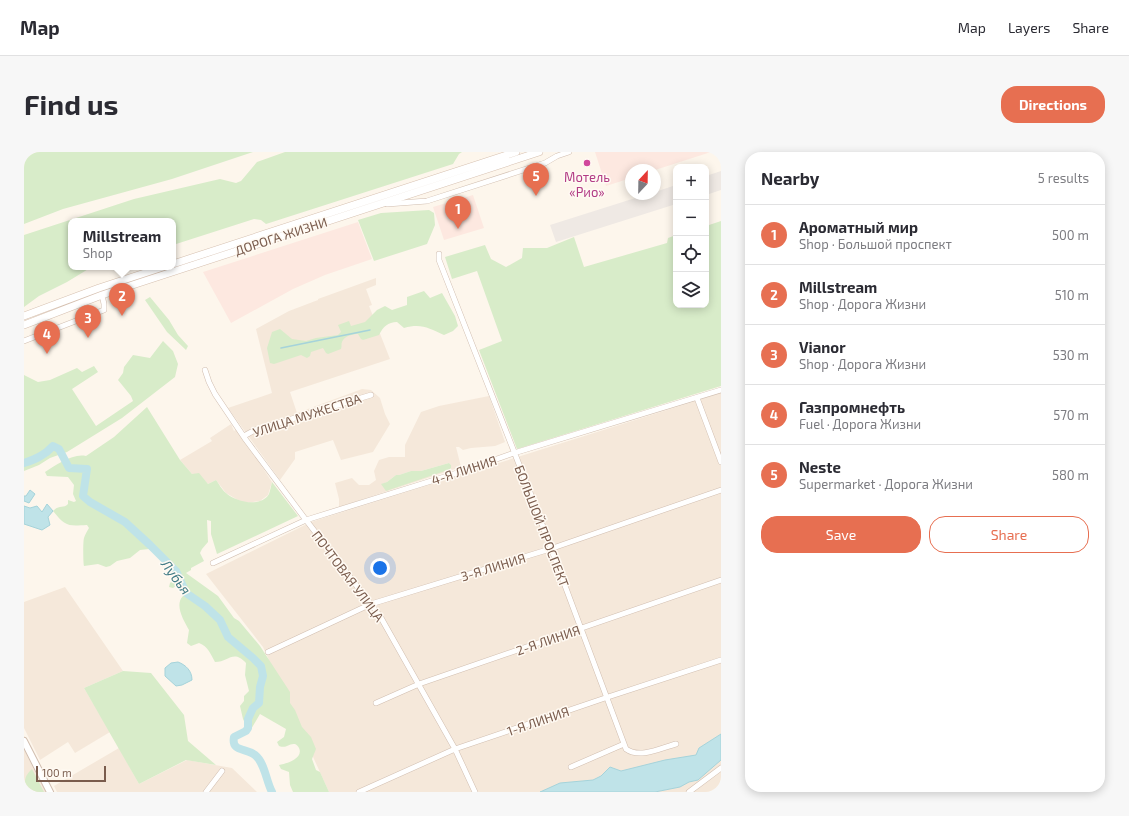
<!DOCTYPE html>
<html lang="en">
<head>
<meta charset="utf-8">
<style>
	body { margin:0; font-family:"Exo 2",sans-serif; background:#f7f7f7; color:#2b2b33 }
	.controls { position:absolute; right:12px; top:12px; display:grid; overflow:hidden; border-radius:8px; box-shadow:0 2px 10px #0003 }
	.controls button { width:36px; height:36px; display:grid; place-items:center; padding:0; border:0; border-bottom:1px solid #e1e1e2; background:#fff; color:#2b2b33; font:20px sans-serif }
	.compass { position:absolute; left:601px; top:12px; width:36px; height:36px; border-radius:50%; background:#fff; box-shadow:0 2px 10px #0003; rotate:22deg }
	.scale { position:absolute; left:12px; bottom:10px; width:70px; box-sizing:border-box; padding-left:4px; border:2px solid #7a5c4d; border-top:0; font-size:11px; line-height:14px; white-space:nowrap; color:#7a5c4d; -webkit-text-stroke:3px #fffaf3; paint-order:stroke }
	.you { position:absolute; left:356px; top:416px; width:14px; height:14px; margin:-10px; border:3px solid #fff; border-radius:50%; background:#1a73e8; box-shadow:0 0 0 6px #1a73e833 }
	.badge { display:grid; place-items:center; width:26px; height:26px; border-radius:50%; background:#e76f51; color:#fff; font-size:13px; font-weight:700 }
	.pin { position:absolute; translate:-50% -33px; filter:drop-shadow(0 1px 2px #0008) }
	.pin::after { content:''; position:absolute; top:21px; width:14px; height:12px; background:inherit; clip-path:polygon(0 0,100% 0,50% 100%) }
	.popup { position:absolute; left:44px; top:66px; width:108px; height:52px; box-sizing:border-box; display:grid; place-content:center; border-radius:8px; background:#fff; filter:drop-shadow(0 1px 3px #0005); font-size:13px; white-space:nowrap; color:#7c7c81 }
	.popup b { font-size:15px; color:#2b2b33 }
	.popup::after { content:''; position:absolute; left:50%; top:100%; margin-left:-8px; border:8px solid transparent; border-top-color:#fff }
	.list { margin:0; padding:0; list-style:none }
	h2 { display:flex; justify-content:space-between; align-items:center; height:52px; margin:0; padding:0 16px; font-size:17px }
	h2 small { font-size:13px; font-weight:400; color:#7c7c81 }
	.list li { display:grid; grid-template-columns:26px 1fr auto; gap:12px; align-items:center; box-sizing:border-box; height:60px; padding:0 16px; border-top:1px solid #e1e1e2 }
	.list b { display:block; font-size:15px; white-space:nowrap }
	.list p { margin:0; font-size:13px; white-space:nowrap; color:#7c7c81 }
	.list em { font-size:13px; font-style:normal; color:#7c7c81 }
	.actions { display:flex; gap:8px; padding:12px 16px }
	.actions a { flex:1; padding:9px 0; border:1px solid #e76f51; border-radius:16px; text-align:center; font-size:14px; color:#e76f51 }
	.actions .main { background:#e76f51; color:#fff }
	.icon { flex:none; width:22px; height:22px; fill:none; stroke:currentColor; stroke-width:2; stroke-linecap:round; stroke-linejoin:round }
	.map { position:relative; flex:none; width:697px; height:640px; overflow:hidden; border-radius:16px }
	header { display:flex; align-items:center; gap:24px; box-sizing:border-box; height:56px; padding:0 20px; background:#fff; border-bottom:1px solid #e1e1e2 }
	header strong { font-size:19px }
	nav { display:flex; gap:22px; margin-inline-start:auto; font-size:14px }
	.intro { display:flex; align-items:center; justify-content:space-between; box-sizing:border-box; height:96px; padding:0 24px }
	h1 { margin:0; font-size:28px }
	.button { padding:10px 18px; border-radius:16px; background:#e76f51; color:#fff; font-size:14px; font-weight:700 }
	main { display:flex; gap:24px; padding:0 24px }
	aside { flex:1; background:#fff; border-radius:16px; box-shadow:0 2px 10px #0003 }
	.map>svg:first-child { display:block }
</style>
</head>
<body>
<header>
<strong>Map</strong>
<nav><a>Map</a><a>Layers</a><a>Share</a></nav>
</header>
<div class="intro"><h1>Find us</h1><a class="button">Directions</a></div>
<main>
<div class="map">
<svg width="697" height="640" viewBox="0 0 697 640">
	<rect width="100%" height="100%" fill="#fdf6ec"/>
	<path fill="#f5e8da" fill-rule="evenodd" d="M352 126V133L342 137 348 153 345 154 366 207 266 240 273 261 338 237 347 238 356 246 361 262 366 272 349 300 317 308 309 288 271 300V307L256 328 204 256 248 241 232 177 265 159 294 148V147Z
		M697 241V640H305L239 495 182 422 287 370Z
		M465 244 481 290 471 294 447 296 439 298 435 295H432L437 315 315 355V347L311 331 328 326 335 333H345L352 328 350 319 355 308 365 305H381V293L397 260 415 254ZM425 311 427 313 358 332 363 330 372 323H375L387 319H397Z
		M207 272 210 279 213 277 248 330 244 343 236 349 222 351 214 348 202 341 192 328 184 332 175 322H168L156 308 188 289 186 286Z
		M41 435 99 519 60 536 86 580 51 601 44 590 16 608 0 576V450Z
		M95 596 115 632 163 608 208 616 233 640H33L30 634Z
		M0 597 14 626 22 640H0Z"/>
	<path fill="#fde8e0" d="M571 0H687L631 18H607V26L582 34Z
		M449 43 460 76 420 88 409 55Z
		M334 70 348 107 301 123 269 137 207 171 179 120Z"/>
	<path fill="#efe9e4" d="M697 19V38L682 43V24Z
		M652 33V52L532 90 526 73 624 42H631V40Z"/>
	<path fill="#d8ecc9" d="M0 0H229L148 27 39 57 0 72Z
		M261 0H438L435 2 429 12 242 72 237 68 230 67 149 93V69H47V115H66V116L43 130 15 144 0 155V83L110 47 196 27 212 31 217 29 233 10Z
		M405 58 410 61 411 73 403 92 350 109 334 68 357 61Z
		M697 69V234L493 297 455 198 478 189 453 119 428 127 421 105 461 93 467 107 482 115 498 106 499 96H523L550 85 560 115 643 91 644 86 652 83V153H682V74Z
		M400 139 406 146 418 141 431 164 434 174 429 179 420 183C405 176 397 171 380 176L373 170C364 170 359 175 355 183L339 188 337 187 334 182C329 182 320 184 318 190 317 192 318 194 317 197L304 202 302 201 299 196 287 200 286 204 283 206 277 203 250 212 246 211 243 196 248 180 256 177 268 187 282 189 292 186 314 183 317 180 314 173 325 169 327 174 341 170 353 158 361 154 368 158 383 153V145Z
		M126 145 145 168 154 183 164 194 162 198 143 180 121 148Z
		M139 189 149 199 154 212 151 225 98 266 43 300 26 306 15 313 0 319V223L14 230 26 228 53 216 58 220 70 214 74 220 48 237 72 274 109 249 107 244 94 228 99 221 100 215 109 203 126 206Z
		M123 255 156 308 168 322 175 321 184 332 192 328C195 332 198 338 202 341 212 350 237 356 245 342 246 339 247 334 248 330L274 364 193 402 187 382V369L183 368 184 390 178 397 176 401 180 409 167 416V418L162 421 194 444 210 466 215 469 236 494 266 540V551L271 558 278 575 287 585 292 597 288 607 292 618 296 620 305 640H269L266 633 265 620 257 617 255 613C262 612 280 606 275 596 274 594 273 593 271 592 264 591 263 597 255 594L253 590 260 585 262 577 236 562 226 579 218 583 217 580 221 577 222 573 219 567 216 554 220 549V544L225 539 221 523 222 511C209 497 205 510 191 510 187 503 184 494 175 491L167 494 163 491 165 478C160 469 150 453 159 444L158 439 152 434 149 436 145 435 146 431 149 428C149 415 134 405 125 397L116 398 106 406 93 409 86 414 82 415 74 412 60 414C59 410 59 389 60 386 61 383 63 379 65 376L63 373C44 374 42 375 29 359 36 352 39 357 44 352V348L50 350 52 349 49 342 50 333 44 325 23 324 21 320C32 313 49 301 62 304L90 285Z
		M425 311 427 313V317L362 339 357 332 363 330 372 323H375L387 319H397Z
		M99 519 127 521 160 563 164 589 192 613 162 608 115 632 60 536Z
		M8 617 20 640H2C0 630 0 624 8 617Z"/>
	<path fill="#bfe3e8" stroke="#a5d3da" d="M6 338 11 342 5 351 0 349V344H2Z
		M23 352 29 359 24 365 26 373 18 378 0 372V354L6 356 13 354 18 360Z
		M154 510C162 513 168 519 168 528L158 533 152 534 141 524V516L147 511Z
		M697 582V608L674 628 665 630 656 635 631 640H516L536 631 569 628 577 624 586 615 597 619 641 608 672 603 675 596Z"/>
	<g fill="none" stroke-linecap="round" stroke-linejoin="round">
		<path stroke="#a5d3da" stroke-width="1.5" d="M257 196 346 178"/>
		<path stroke="#bfe3e8" stroke-width="8" d="M0 311C12 307 21 303 29 294L35 297 45 316 63 317 59 344 66 350 101 370 126 393 152 419 162 441 181 454 196 468 204 485 229 506 237 514 239 524 236 535 235 551 229 556 224 567V576L222 579 210 585C207 600 222 596 231 603 241 611 242 629 248 640"/>
		<defs>
			<path id="minor" d="M363 52 403 49 521 11 533 4 545 0
				M415 102V108L509 348 602 597C616 607 637 596 652 592
				M0 189 80 158V152L78 143
				M181 218 185 230 191 242 222 288 282 368 356 464 431 597 451 640
				M673 246 697 310
				M220 284 231 278 347 243
				M189 411 282 368 433 321 490 301 697 238
				M244 500 347 452 526 397 697 338
				M352 551 395 532 697 428
				M547 615 600 592
				M182 640 198 619
				M335 640 431 597 584 545 697 508
				M665 640 697 616"/>
			<path id="tertiary" d="M0 589 26 640"/>
			<path id="secondary" d="M149 112 492 0
				M0 164 75 136 139 115
				M0 173 78 143 515 0"/>
		</defs>
		<use href="#minor" stroke="#d1beb0" stroke-width="6"/>
		<use href="#tertiary" stroke="#d1beb0" stroke-width="8"/>
		<use href="#secondary" stroke="#d6c0b0" stroke-width="8"/>
		<use href="#minor" stroke="#fff" stroke-width="5"/>
		<use href="#tertiary" stroke="#fff" stroke-width="6"/>
		<use href="#secondary" stroke="#fff" stroke-width="7"/>
	</g>
	<circle fill="#d1479c" stroke="#fffaf3" stroke-width="1.5" cx="563" cy="11" r="4"/>
	<g text-anchor="middle" stroke-width="3" stroke-linejoin="round" paint-order="stroke">
		<g font-size="13" fill="#b23c85" stroke="#fffaf3">
			<text x="563" y="30">Мотель<tspan x="563" dy="15">«Рио»</tspan></text>
		</g>
		<g font-size="13" fill="#7a5c4d" stroke="#fffaf3">
			<text transform="translate(257 84) rotate(-18)" y="5">ДОРОГА ЖИЗНИ</text>
			<text transform="translate(283 263) rotate(-18)" y="5">УЛИЦА МУЖЕСТВА</text>
			<text transform="translate(440 318) rotate(-18)" y="5">4-Я ЛИНИЯ</text>
			<text transform="translate(518 374) rotate(69)" y="5">БОЛЬШОЙ ПРОСПЕКТ</text>
			<text transform="translate(469 415) rotate(-17)" y="5">3-Я ЛИНИЯ</text>
			<text transform="translate(324 424) rotate(53)" y="5">ПОЧТОВАЯ УЛИЦА</text>
			<text transform="translate(524 488) rotate(-19)" y="5">2-Я ЛИНИЯ</text>
			<text transform="translate(514 569) rotate(-19)" y="5">1-Я ЛИНИЯ</text>
		</g>
		<g font-size="14" font-style="italic" fill="#437c86" stroke="#fffaf3">
			<text transform="translate(152 425) rotate(53)" y="5">Лубья</text>
		</g>
	</g>
</svg>
<div class="controls">
<button>+</button>
<button>−</button>
<button><svg class="icon" aria-label="locate" viewBox="0 0 24 24"><circle cx="12" cy="12" r="6"/><path d="M12 2v4M12 18v4M2 12h4M18 12h4"/></svg></button>
<button><svg class="icon" aria-label="layers" viewBox="0 0 24 24"><path d="M12 4l9 5-9 5-9-5zM3 14l9 5 9-5"/></svg></button>
</div>
<svg class="compass" viewBox="-18 -18 36 36"><path d="M0-13l5 13h-10z" fill="#e53935"/><path d="M0 13l5-13h-10z" fill="#7c7c81"/></svg>
<div class="scale">100 m</div>
<div class="you"></div>
<div class="pin badge" style="left:434px;top:77px">1</div>
<div class="pin badge" style="left:98px;top:164px">2</div>
<div class="popup"><b>Millstream</b>Shop</div>
<div class="pin badge" style="left:64px;top:186px">3</div>
<div class="pin badge" style="left:23px;top:202px">4</div>
<div class="pin badge" style="left:512px;top:44px">5</div>
</div>
<aside>
<h2>Nearby<small>5 results</small></h2>
<ul class="list">
<li><span class="badge">1</span><div><b>Ароматный мир</b><p>Shop · Большой проспект</p></div><em>500 m</em></li>
<li><span class="badge">2</span><div><b>Millstream</b><p>Shop · Дорога Жизни</p></div><em>510 m</em></li>
<li><span class="badge">3</span><div><b>Vianor</b><p>Shop · Дорога Жизни</p></div><em>530 m</em></li>
<li><span class="badge">4</span><div><b>Газпромнефть</b><p>Fuel · Дорога Жизни</p></div><em>570 m</em></li>
<li><span class="badge">5</span><div><b>Neste</b><p>Supermarket · Дорога Жизни</p></div><em>580 m</em></li>
</ul>
<div class="actions"><a class="main">Save</a><a>Share</a></div>
</aside>
</main>
</body>
</html>
